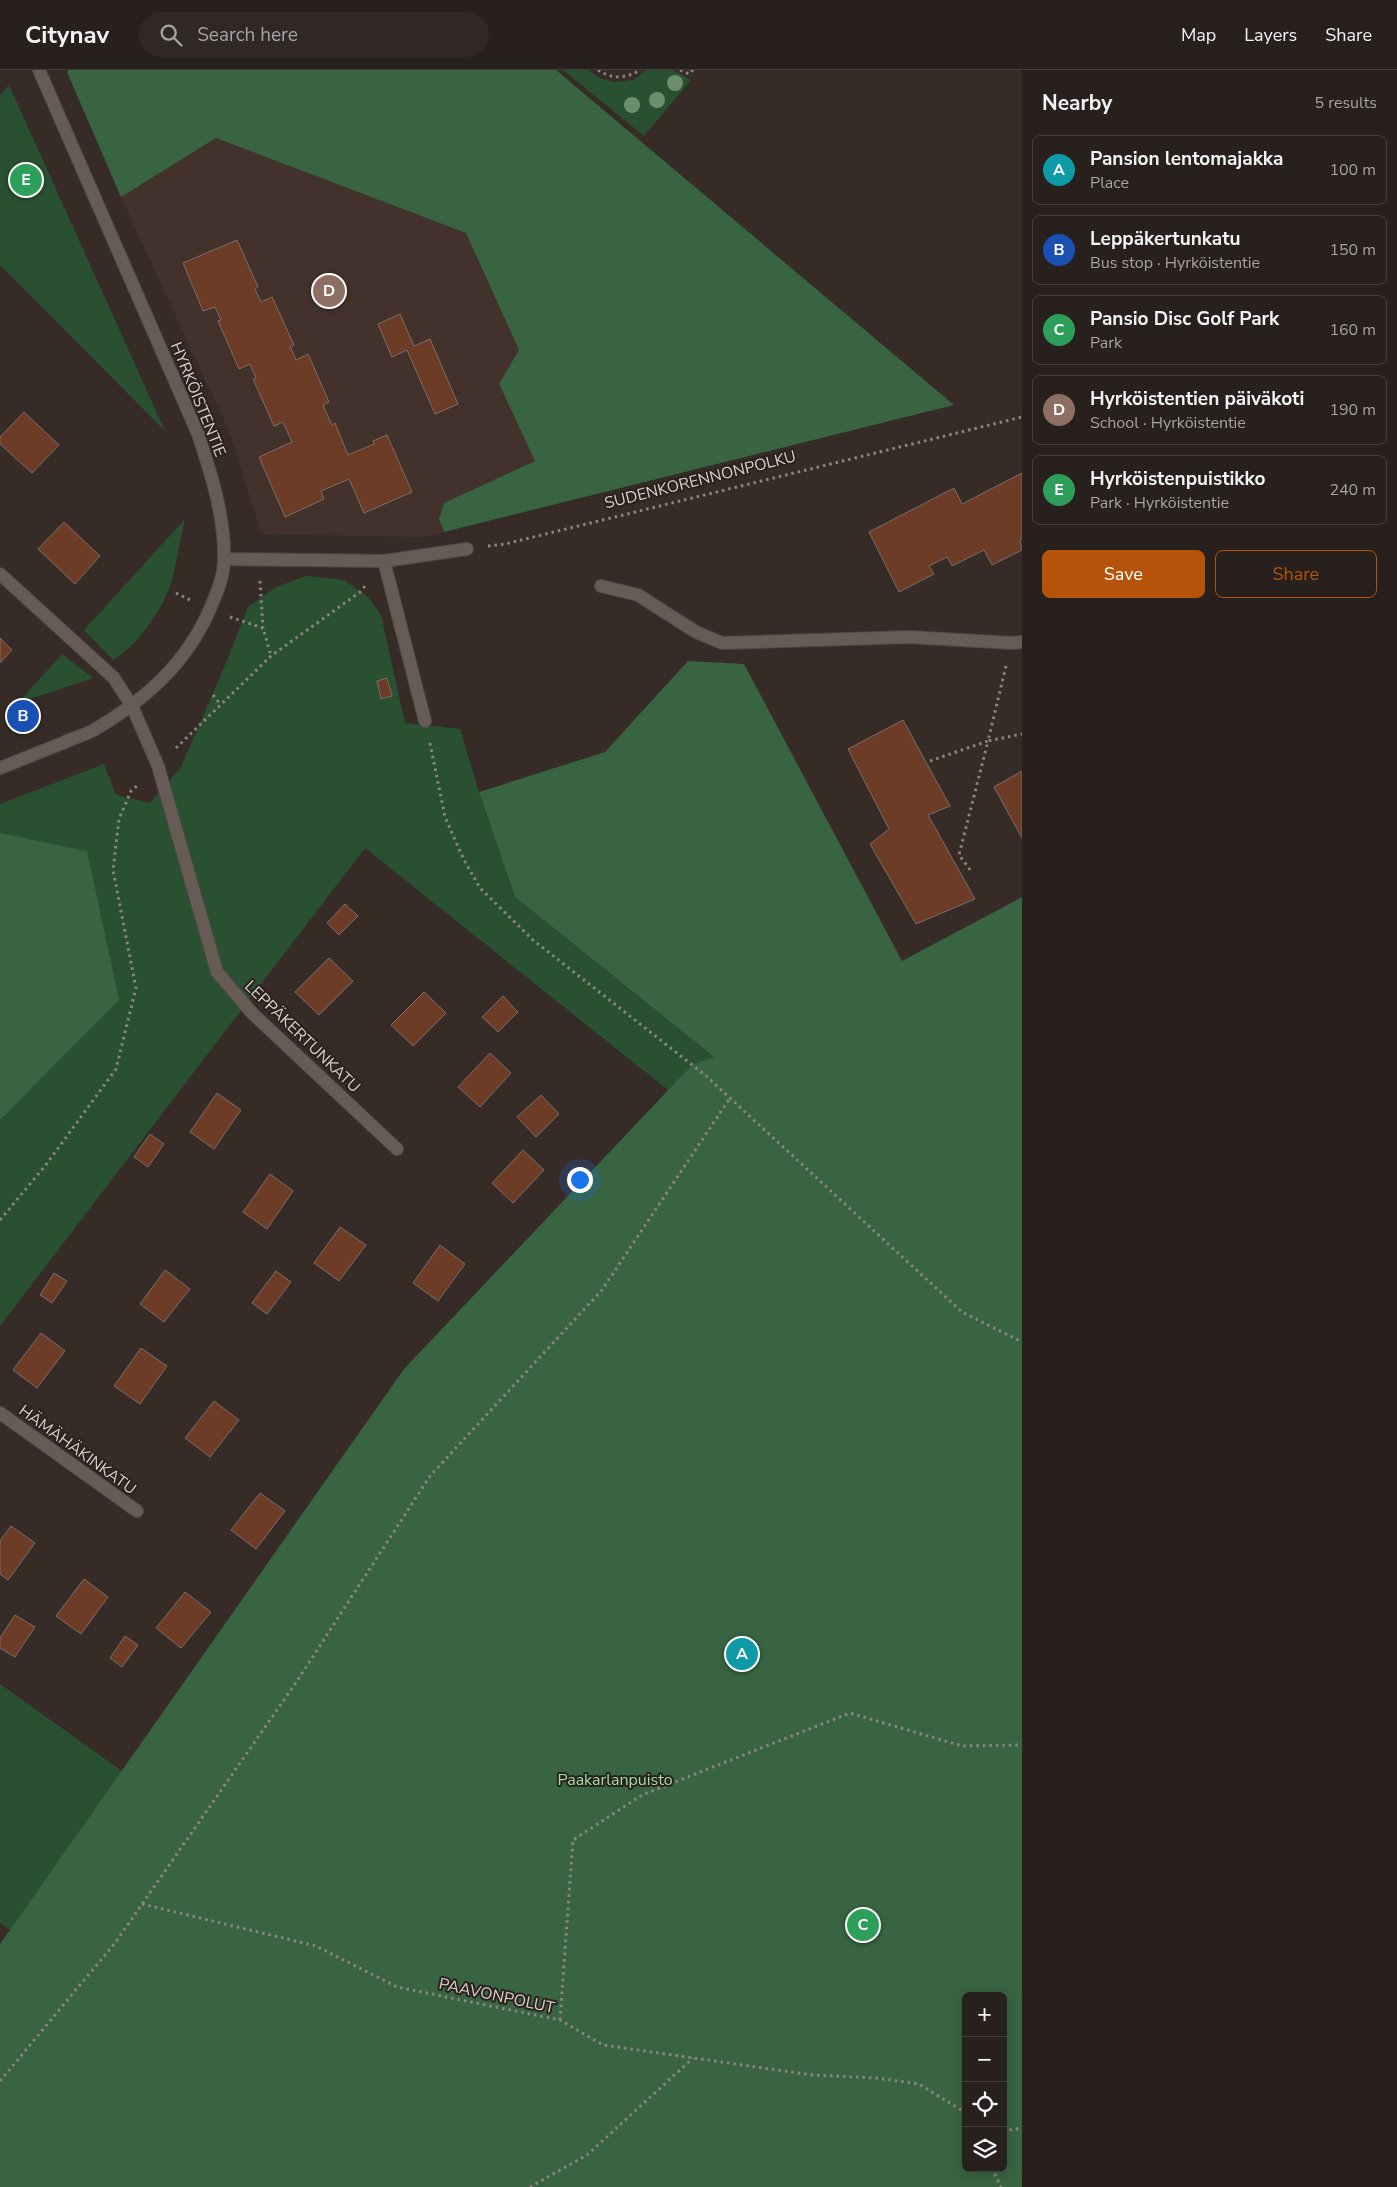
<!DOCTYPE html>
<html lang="en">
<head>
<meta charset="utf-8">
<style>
	body { margin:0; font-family:"Nunito Sans",sans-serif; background:#302826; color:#f1f3f6 }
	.controls { position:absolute; right:15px; bottom:15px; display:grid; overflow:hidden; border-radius:8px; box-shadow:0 2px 12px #0003 }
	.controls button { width:45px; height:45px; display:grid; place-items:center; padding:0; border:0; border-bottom:1px solid #443e3b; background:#28201d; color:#f1f3f6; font:25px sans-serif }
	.you { position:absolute; left:579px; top:1109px; width:18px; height:18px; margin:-12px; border:4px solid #fff; border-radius:50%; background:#1a73e8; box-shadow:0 0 0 8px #1a73e833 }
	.badge { display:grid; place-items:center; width:32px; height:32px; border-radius:50%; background:#b45309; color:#fff; font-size:16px; font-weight:700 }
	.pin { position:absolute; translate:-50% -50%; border:2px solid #fff; box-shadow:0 1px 5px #0006 }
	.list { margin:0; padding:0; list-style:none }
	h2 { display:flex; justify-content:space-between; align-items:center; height:65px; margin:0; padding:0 20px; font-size:21px }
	h2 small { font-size:16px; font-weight:400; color:#a5a3a4 }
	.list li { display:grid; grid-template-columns:32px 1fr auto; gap:15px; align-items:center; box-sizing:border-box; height:70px; margin:0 10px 10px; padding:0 10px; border:1px solid #443e3b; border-radius:8px }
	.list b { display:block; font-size:19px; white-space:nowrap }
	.list p { margin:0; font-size:16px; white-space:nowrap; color:#a5a3a4 }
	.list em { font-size:16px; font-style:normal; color:#a5a3a4 }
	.actions { display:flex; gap:10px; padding:15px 20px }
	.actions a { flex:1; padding:11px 0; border:1px solid #b45309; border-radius:8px; text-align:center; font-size:18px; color:#b45309 }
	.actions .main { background:#b45309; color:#fff }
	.icon { flex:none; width:28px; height:28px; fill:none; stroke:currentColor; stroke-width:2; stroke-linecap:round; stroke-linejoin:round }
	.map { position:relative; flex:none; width:1022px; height:2117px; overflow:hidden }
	header { display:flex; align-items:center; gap:30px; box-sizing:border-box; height:70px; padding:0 25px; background:#28201d; border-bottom:1px solid #443e3b }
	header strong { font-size:24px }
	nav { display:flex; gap:28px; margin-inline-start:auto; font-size:18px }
	.search { width:350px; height:45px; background:#302826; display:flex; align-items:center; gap:12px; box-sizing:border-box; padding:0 18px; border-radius:28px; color:#a5a3a4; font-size:19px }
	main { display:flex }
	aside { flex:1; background:#28201d }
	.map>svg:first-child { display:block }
</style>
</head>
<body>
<header>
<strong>Citynav</strong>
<div class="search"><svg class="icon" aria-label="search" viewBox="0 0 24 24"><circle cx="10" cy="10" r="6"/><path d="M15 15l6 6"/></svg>Search here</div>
<nav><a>Map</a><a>Layers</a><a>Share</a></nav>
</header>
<main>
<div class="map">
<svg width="1022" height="2117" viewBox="0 0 1022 2117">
	<rect width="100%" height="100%" fill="#362b27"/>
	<path fill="#43322b" d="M216 68 466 163 519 280 499 314 535 391 444 433 439 448 444 462 423 467 262 464 228 359 121 127Z"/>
	<path fill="#2a5032" d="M563 0H588L602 9 614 12 633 10 647 0H673L691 10 644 66Z
		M9 15 165 361 0 195V25Z
		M185 449C180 469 177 490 172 510 164 538 138 575 113 590L84 560Z
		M306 506 344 510 368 527 381 545 405 653 460 659 479 722 515 827 714 987 668 1020 365 778 0 1256V734L104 694 116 725 150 733 181 697 226 593 248 537 276 517Z
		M62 584 93 608 18 633Z
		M0 1614 122 1701 10 1860 0 1853Z"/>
	<path fill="#386441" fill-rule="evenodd" d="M69 0H556L954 335 444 462 439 449 444 433 535 391 499 314 519 280 466 163 216 68 121 127 67 2Z
		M688 591 744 594 902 891 1022 827V2117H0V1874L404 1299 692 995 714 987 515 827 479 722 605 682ZM966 1926H1003V2098H966Z
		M0 763 87 781 119 930 0 1050Z"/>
	<path fill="#6c3c27" stroke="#7b6e69" d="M237 170 258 217 255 219 261 232 272 227 294 275 290 276 296 290 308 284 329 332 323 335 332 355 335 353 348 385 374 374 373 371 387 365 412 422 364 443 349 409 321 421 324 429 285 447 259 387 292 372 283 352 274 356 253 309 256 308 250 294 239 299 218 251 221 250 215 237 203 241 183 193Z
		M400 244 414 276 430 269 458 334 435 344 407 280 392 287 378 254Z
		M24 342 59 375 32 403 0 374V367Z
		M1022 403V469L1020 470 1022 480 992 495 984 480 952 496 947 487 929 496 934 504 899 522 869 462 954 418 962 434Z
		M64 452 100 486 75 514 38 479Z
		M0 568 12 580 0 593Z
		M387 608 392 626 381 629 377 611Z
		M903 650 950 736 928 745 975 829 916 854 870 774 889 759 848 679Z
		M1022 701V768L994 717Z
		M345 834 358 846 339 865 327 853Z
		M329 888 353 911 319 945 295 922Z
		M424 922 446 943 413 976 391 955Z
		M503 926 518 942 498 962 482 947Z
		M490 983 511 1003 480 1037 458 1017Z
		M217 1023 241 1040 214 1079 190 1062Z
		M541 1025 559 1044 536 1067 517 1047Z
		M150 1064 164 1074 148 1097 134 1087Z
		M523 1080 544 1100 513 1133 492 1113Z
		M270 1104 293 1121 267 1159 243 1142Z
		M340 1157 366 1175 339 1211 314 1193Z
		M440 1175 465 1194 438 1231 413 1213Z
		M165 1200 190 1219 164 1252 140 1234Z
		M276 1201 291 1212 267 1244 252 1233Z
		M54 1203 67 1211 52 1233 40 1225Z
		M41 1263 65 1281 37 1318 13 1300Z
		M141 1278 167 1296 140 1334 114 1316Z
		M214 1331 239 1350 210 1387 185 1368Z
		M260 1423 285 1441 256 1479 231 1460Z
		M11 1456 35 1473 8 1510 0 1504V1471Z
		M84 1509 108 1527 81 1564 56 1546Z
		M185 1522 211 1542 181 1578 156 1558Z
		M15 1545 35 1557 15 1587 0 1578V1568Z
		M125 1566 138 1575 122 1597 110 1588Z
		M733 1584a9 9 0 1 1 18 0a9 9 0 1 1-18 0Z"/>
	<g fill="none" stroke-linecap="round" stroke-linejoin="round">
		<defs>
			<path id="lane" d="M384 491 467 479
				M601 516 638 525 696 562 722 573 909 567 1012 573 1022 572"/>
			<path id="street" d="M224 489 384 491 425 651
				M0 504 114 608 132 636 158 696 217 902 252 943 397 1079
				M0 698C21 690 42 681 63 673 73 668 85 665 94 660 145 630 186 594 210 539 217 522 224 507 224 489 225 446 211 404 198 364L39 0
				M0 1343 137 1441"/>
		</defs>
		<use href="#lane" stroke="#514945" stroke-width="14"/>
		<use href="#street" stroke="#514945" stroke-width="14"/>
		<path stroke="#8d8481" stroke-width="3" stroke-dasharray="2.5 4" stroke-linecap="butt" d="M598 0C613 10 625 8 641 0
			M680 0 689 4 693 0
			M488 476 505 474 1022 347
			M260 511 263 558
			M176 523 190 530
			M230 547 263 558 271 586
			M1006 596 988 671 1022 664
			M213 625 221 635
			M430 673 445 747 464 790 480 818 533 870 705 1005 962 1242 1022 1272
			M176 678 271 586 360 522 366 515
			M930 691 988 671 959 785 971 801
			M0 1150 45 1096 116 999 136 918 113 800 119 749 131 721 139 714
			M142 1834 316 1876 397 1917 560 1950 603 1975 812 2005 876 2008 919 2014 966 2043
			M560 1950 573 1770 642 1725 850 1643 962 1676 1022 1675
			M0 2011 115 1873 297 1611 430 1406 602 1220 730 1028
			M1003 2061 1022 2058
			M992 2098 1001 2117
			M530 2117 587 2085 693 1988"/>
		<use href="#lane" stroke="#675b56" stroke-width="12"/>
		<use href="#street" stroke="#675b56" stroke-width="12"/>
	</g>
	<g fill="#6c8e6d">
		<circle cx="675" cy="13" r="8"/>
		<circle cx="657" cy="30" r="8"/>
		<circle cx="632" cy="35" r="8"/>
	</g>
	<g text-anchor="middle" stroke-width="4" stroke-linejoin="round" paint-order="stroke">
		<g font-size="16" fill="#d8d1ce" stroke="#2b211d">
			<text transform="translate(199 329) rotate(68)" y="6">HYRKÖISTENTIE</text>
			<text transform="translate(700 409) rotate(-14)" y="6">SUDENKORENNONPOLKU</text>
			<text transform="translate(303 966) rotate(44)" y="6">LEPPÄKERTUNKATU</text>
			<text transform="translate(78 1379) rotate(36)" y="6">HÄMÄHÄKINKATU</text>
			<text transform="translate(497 1925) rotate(12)" y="6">PAAVONPOLUT</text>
		</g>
		<g font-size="16" fill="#99dfa6" stroke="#2b211d">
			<text x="615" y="1715">Paakarlanpuisto</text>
		</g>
	</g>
</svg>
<div class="controls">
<button>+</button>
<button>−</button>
<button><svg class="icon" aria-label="locate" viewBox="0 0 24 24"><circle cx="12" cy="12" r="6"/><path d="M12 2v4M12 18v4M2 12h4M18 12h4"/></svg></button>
<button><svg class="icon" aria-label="layers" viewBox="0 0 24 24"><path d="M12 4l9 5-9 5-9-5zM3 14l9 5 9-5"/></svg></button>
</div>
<div class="you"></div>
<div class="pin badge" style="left:742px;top:1584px;background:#0f9aa8">A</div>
<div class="pin badge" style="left:23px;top:646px;background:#1a4fb4">B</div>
<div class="pin badge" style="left:863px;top:1855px;background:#2e9e5b">C</div>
<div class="pin badge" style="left:329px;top:221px;background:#8d6e63">D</div>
<div class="pin badge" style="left:26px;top:110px;background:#2e9e5b">E</div>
</div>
<aside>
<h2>Nearby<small>5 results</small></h2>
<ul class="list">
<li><span class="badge" style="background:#0f9aa8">A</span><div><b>Pansion lentomajakka</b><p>Place</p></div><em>100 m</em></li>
<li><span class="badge" style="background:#1a4fb4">B</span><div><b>Leppäkertunkatu</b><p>Bus stop · Hyrköistentie</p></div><em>150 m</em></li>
<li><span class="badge" style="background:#2e9e5b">C</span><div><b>Pansio Disc Golf Park</b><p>Park</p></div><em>160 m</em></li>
<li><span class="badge" style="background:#8d6e63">D</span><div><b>Hyrköistentien päiväkoti</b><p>School · Hyrköistentie</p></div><em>190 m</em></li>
<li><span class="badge" style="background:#2e9e5b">E</span><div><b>Hyrköistenpuistikko</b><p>Park · Hyrköistentie</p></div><em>240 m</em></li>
</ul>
<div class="actions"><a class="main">Save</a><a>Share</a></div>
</aside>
</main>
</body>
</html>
